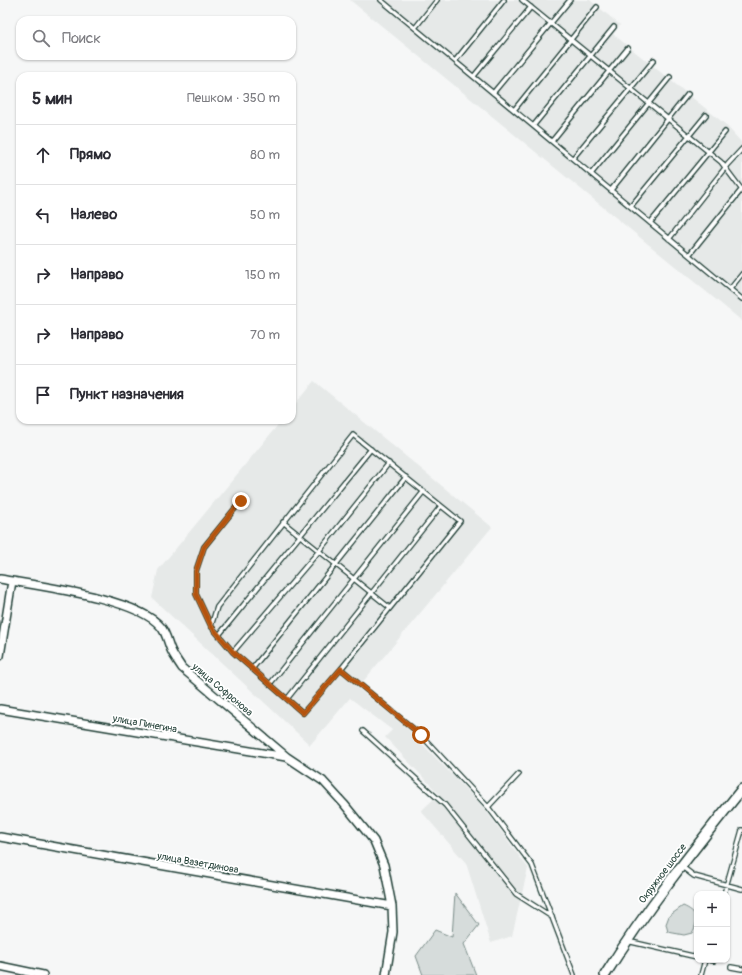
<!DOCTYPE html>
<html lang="ru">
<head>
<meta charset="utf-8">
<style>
	body { margin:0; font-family:Pangolin,sans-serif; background:#f2f2f3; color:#2b2b33 }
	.controls { position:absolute; right:12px; bottom:12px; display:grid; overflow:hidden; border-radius:8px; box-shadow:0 1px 3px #0004 }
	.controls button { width:36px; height:36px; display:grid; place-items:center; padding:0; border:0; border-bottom:1px solid #e1e1e2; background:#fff; color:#2b2b33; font:20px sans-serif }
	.stop { position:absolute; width:12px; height:12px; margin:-9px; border:3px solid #b45309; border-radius:50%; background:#fff }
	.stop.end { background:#b45309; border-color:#fff; box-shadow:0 1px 4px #0008 }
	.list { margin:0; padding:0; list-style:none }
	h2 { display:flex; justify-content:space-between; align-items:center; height:52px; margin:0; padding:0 16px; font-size:17px }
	h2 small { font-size:13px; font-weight:400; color:#7c7c81 }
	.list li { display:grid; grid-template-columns:26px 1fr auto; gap:12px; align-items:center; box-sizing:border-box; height:60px; padding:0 16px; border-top:1px solid #e1e1e2 }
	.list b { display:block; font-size:15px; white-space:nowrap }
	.list em { font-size:13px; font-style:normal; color:#7c7c81 }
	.icon { flex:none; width:22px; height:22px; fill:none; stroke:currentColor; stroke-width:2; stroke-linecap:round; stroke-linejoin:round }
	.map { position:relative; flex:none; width:742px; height:975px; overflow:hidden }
	.search { position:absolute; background:#fff; box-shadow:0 1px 3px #0004; left:16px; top:16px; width:280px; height:44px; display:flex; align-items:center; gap:10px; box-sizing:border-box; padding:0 14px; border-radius:12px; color:#7c7c81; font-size:15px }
	.panel { position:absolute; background:#fff; box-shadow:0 1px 3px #0004; left:16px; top:72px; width:280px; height:352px; border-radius:12px }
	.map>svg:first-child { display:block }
</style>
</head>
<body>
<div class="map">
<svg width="742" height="975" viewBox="0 0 742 975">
	<rect width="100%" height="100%" fill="#f6f7f7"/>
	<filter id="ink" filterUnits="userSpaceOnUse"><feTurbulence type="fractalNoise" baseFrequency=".025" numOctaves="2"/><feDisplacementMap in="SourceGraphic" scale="8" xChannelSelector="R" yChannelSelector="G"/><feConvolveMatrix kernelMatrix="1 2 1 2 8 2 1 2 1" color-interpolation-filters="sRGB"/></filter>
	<g filter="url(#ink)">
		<path fill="#e6e9e8" d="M350 0H590L620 25 613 34 725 124 742 143V321Z
			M314 381 492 527 361 684 359 689 407 728 484 808 528 868 512 936 491 943 466 863 421 811 439 794 385 737 392 730 350 698 310 745 152 598 158 570 282 420H292V408Z"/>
		<path fill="#d6dcdb" stroke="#7a8c88" d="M455 893 479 925 464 944 476 975H423L416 956 435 930 452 937Z
			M683 906C697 912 700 919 692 933L684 935 668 932 666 924 669 916Z"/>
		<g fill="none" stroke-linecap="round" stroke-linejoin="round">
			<defs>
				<path id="lane" d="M381 0 742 299
					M522 0 721 162 742 190
					M415 28 437 0
					M455 61 504 0
					M474 76 531 7
					M493 93 570 0
					M514 110 597 7
					M534 125 614 27
					M552 141 628 48
					M573 158 654 60
					M591 174 670 77
					M611 190 688 94
					M631 206 706 115
					M650 223 725 132
					M669 239 728 164 742 149
					M689 255 742 189
					M730 289 742 274
					M283 522 390 608
					M211 626 217 607 353 435 460 521 341 669 303 713 233 652 211 626 196 594V571L204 547 241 501
					M219 635 371 449
					M233 652 319 551 389 463
					M252 669 406 477
					M341 669 421 735 488 807 532 865 574 975
					M270 684 424 491
					M287 699 441 506
					M363 731 445 805 516 894 552 917
					M488 807 519 774
					M681 866 694 876 742 889
					M724 894 742 830
					M627 941 697 957
					M709 960 714 961
					M731 967 742 969
					M701 975 705 960"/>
				<path id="street" d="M0 579C38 586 138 598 161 627 167 634 168 645 172 652 175 658 179 663 182 668L287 757 323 781 344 804 374 841 384 865 392 906 393 932 386 975
					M0 656 12 581
					M0 709 286 757
					M0 837 392 906
					M0 966 43 975"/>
				<path id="secondary" d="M605 975C646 909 694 849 742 789"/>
			</defs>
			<use href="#lane" stroke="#1f3d34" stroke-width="6"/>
			<use href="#street" stroke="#1f3d34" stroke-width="10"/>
			<use href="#secondary" stroke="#1f3d34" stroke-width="12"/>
			<use href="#lane" stroke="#fff" stroke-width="3.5"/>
			<use href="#street" stroke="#fff" stroke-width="7"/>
			<use href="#secondary" stroke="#fff" stroke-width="9"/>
		</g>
	</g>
	<g fill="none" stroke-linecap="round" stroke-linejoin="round" filter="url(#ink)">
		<path stroke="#b45309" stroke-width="5" d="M241 501 204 547 196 571V594L211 626 233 652 303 713 341 669 421 735"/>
	</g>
	<g text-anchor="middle" stroke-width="3.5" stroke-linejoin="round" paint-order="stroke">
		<g font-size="10" fill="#1f3d34" stroke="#fff">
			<text transform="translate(223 689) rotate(40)" y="4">улица Софронова</text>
			<text transform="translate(145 723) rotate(10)" y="4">улица Пинегина</text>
			<text transform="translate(198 862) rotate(10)" y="4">улица Вазетдинова</text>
			<text transform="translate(662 873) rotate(-53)" y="4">Окружное шоссе</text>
		</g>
	</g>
</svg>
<div class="controls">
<button>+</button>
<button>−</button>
</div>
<div class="stop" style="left:421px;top:735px"></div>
<div class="stop end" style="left:241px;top:501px"></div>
<div class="search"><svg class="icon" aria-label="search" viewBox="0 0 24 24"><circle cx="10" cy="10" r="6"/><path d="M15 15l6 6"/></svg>Поиск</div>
<section class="panel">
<h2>5 мин<small>Пешком · 350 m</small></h2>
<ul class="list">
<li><svg class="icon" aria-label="ahead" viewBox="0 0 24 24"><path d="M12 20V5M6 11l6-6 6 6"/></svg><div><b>Прямо</b></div><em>80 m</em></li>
<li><svg class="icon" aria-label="left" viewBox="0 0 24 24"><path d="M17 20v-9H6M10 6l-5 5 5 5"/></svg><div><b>Налево</b></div><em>50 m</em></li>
<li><svg class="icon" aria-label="right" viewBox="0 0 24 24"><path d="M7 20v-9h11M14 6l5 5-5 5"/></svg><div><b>Направо</b></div><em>150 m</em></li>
<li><svg class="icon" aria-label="right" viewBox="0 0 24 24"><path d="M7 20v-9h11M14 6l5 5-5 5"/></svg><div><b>Направо</b></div><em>70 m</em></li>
<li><svg class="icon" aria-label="arrive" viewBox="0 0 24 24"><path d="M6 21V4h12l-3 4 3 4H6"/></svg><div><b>Пункт назначения</b></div></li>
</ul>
</section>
</div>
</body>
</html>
